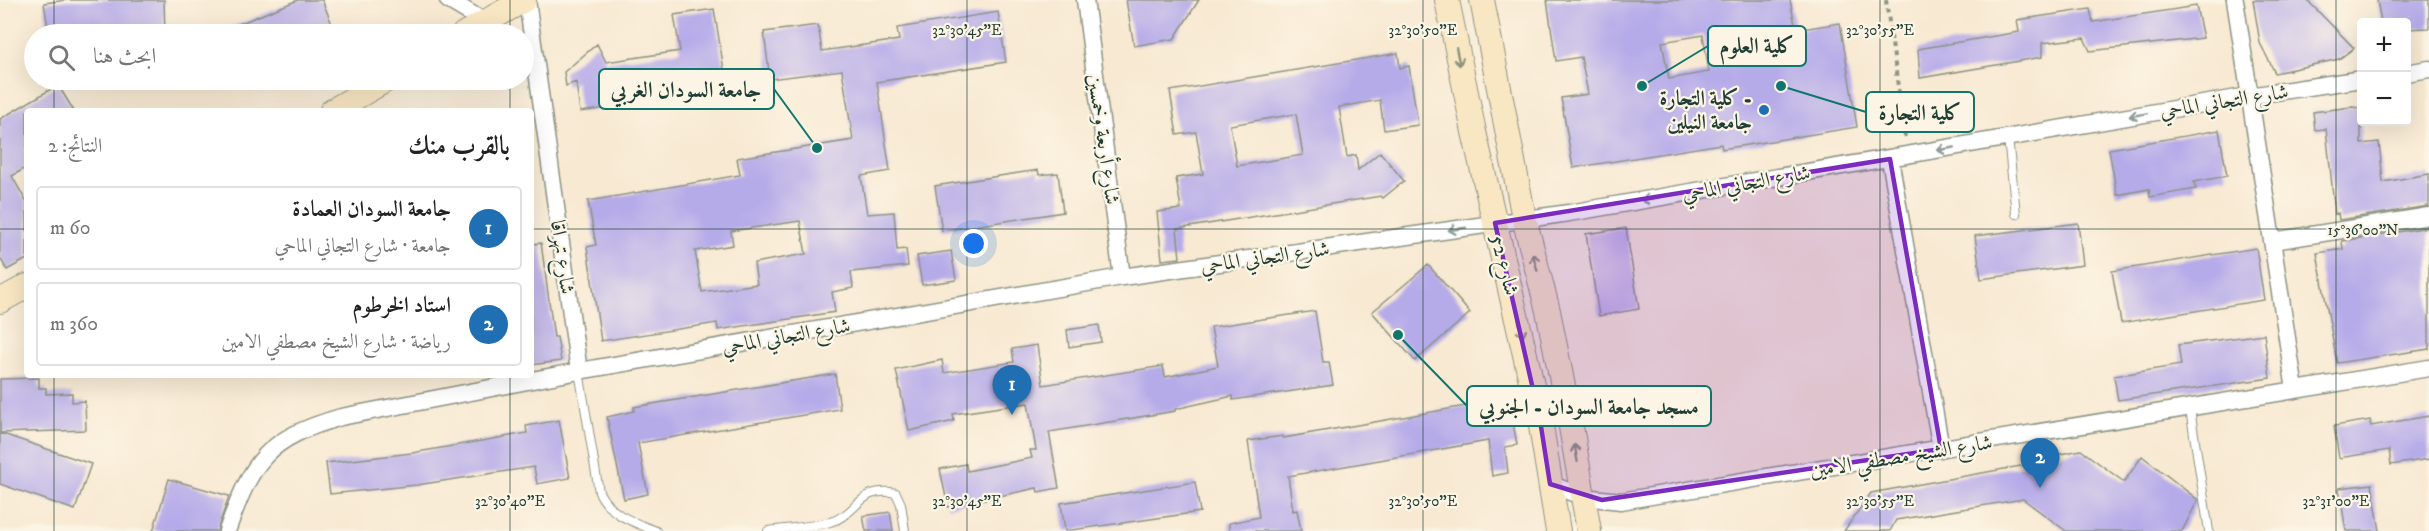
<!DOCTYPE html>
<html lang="ar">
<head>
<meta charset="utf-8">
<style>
	body { margin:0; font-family:"IM FELL DW Pica",Amiri,serif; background:#f2f2f2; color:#222; direction:rtl }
	.controls { position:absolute; right:18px; top:18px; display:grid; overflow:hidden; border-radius:6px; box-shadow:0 6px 24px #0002 }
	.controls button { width:54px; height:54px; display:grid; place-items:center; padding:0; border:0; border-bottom:2px solid #e0e0e0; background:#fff; color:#222; font:30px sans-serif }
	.you { position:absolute; left:974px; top:244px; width:21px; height:21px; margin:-15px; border:4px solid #fff; border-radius:50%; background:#1a73e8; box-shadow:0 0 0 9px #1a73e833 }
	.badge { display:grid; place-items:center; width:39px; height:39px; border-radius:50%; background:#1f6fb2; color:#fff; font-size:20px; font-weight:700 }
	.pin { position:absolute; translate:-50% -50px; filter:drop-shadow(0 2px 3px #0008) }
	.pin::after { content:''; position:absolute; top:32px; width:21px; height:18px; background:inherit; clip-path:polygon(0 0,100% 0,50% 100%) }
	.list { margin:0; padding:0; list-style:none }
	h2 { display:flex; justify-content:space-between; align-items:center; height:78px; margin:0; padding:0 24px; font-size:26px }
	h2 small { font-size:20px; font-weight:400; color:#767676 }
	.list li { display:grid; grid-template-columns:39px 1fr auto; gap:18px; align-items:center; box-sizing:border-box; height:84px; margin:0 12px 12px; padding:0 12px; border:2px solid #e0e0e0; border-radius:6px }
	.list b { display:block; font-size:22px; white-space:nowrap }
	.list p { margin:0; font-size:20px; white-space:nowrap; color:#767676 }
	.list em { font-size:20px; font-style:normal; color:#767676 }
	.icon { flex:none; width:33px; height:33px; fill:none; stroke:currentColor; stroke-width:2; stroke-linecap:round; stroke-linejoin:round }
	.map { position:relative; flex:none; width:2429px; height:531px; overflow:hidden; direction:ltr }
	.search { position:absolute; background:#fff; box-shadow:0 6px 24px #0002; left:24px; top:24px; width:510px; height:66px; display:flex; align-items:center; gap:15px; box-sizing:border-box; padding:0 21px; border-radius:33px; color:#767676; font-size:22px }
	.panel { position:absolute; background:#fff; box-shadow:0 6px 24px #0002; left:24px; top:108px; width:510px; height:270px; border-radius:6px; direction:rtl }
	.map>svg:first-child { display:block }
</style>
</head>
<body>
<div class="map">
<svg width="2429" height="531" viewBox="0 0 2429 531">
	<rect width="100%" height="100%" fill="#fcf5e5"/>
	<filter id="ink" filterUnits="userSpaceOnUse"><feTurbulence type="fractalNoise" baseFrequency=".0167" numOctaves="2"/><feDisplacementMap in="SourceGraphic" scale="12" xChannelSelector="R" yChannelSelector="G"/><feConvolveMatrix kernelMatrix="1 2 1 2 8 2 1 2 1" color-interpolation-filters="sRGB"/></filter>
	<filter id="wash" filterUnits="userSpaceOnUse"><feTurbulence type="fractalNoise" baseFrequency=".008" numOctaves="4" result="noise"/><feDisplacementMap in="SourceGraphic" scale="24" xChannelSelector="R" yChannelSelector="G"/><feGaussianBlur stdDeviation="1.35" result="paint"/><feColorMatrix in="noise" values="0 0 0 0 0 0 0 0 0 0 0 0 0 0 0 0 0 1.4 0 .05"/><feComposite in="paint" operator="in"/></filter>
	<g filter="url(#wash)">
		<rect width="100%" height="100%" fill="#f8e9d2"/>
		<g id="blocks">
			<path fill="#b6abe9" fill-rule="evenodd" d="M67 0H164L165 34H49L44 3Z
				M298 0H322L336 34H214Z
				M1126 0H1199L1174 39 1134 46Z
				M1547 0H1790L1796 30 1840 23 1857 127 1722 149 1721 144 1573 168 1561 98 1588 94 1581 57 1556 61ZM1703 35 1709 72 1669 79 1662 42Z
				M2253 0H2307L2354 48 2339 59 2275 73 2260 43Z
				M2377 0H2429V28L2406 29V22H2381Z
				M2196 6 2203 38 2090 51 2084 38 2042 43V57L1920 78 1918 49 2019 32 2017 20 2090 9 2093 22Z
				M714 9 727 88 665 98V100L580 112 576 82 566 86 564 72 597 44 606 62 680 51 674 15Z
				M998 12 1006 62 877 82 890 171 861 176 867 214 894 212 897 250 906 249 908 266 851 272 853 288 832 292 835 312 718 330 717 323 601 341 587 247 596 245 588 201 740 175 737 158 853 140 842 70 770 79 764 32 818 25 822 51 899 40 897 28ZM800 221 806 254 754 263 757 284 702 292 695 251 733 245 731 231Z
				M1398 53 1400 68 1409 66 1418 125 1384 130 1380 100 1339 107 1347 157 1356 155 1358 170 1380 152 1404 181 1383 198 1381 196 1177 229 1180 258 1162 260 1157 212 1181 209 1176 178 1203 174 1196 132 1177 135 1170 91ZM1296 114 1303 155 1237 166 1230 125Z
				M58 85 74 111H27V167L12 176 27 203V259L7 270 0 258V119Z
				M2352 107 2361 108V144L2379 142 2383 182 2429 174V206L2339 220 2338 213 2335 214 2326 129 2315 130 2313 112Z
				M2219 130 2227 176 2194 182 2196 189 2150 197 2149 189 2117 195 2109 149Z
				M1038 170 1039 175 1058 173 1063 212 942 231 935 186Z
				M2078 223 2083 265 1981 279 1975 236Z
				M2429 227V349L2337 363 2317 253 2343 249 2342 241Z
				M1626 228 1639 309 1599 316 1586 234Z
				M541 243 554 337H557L561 361 531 365V244Z
				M2256 248 2264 300 2121 323 2112 271Z
				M951 251 956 280 922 285 917 256Z
				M1428 265 1470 313 1415 361 1372 312Z
				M1315 311 1323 362H1329L1333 385 1233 400V396L1175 409V411L1049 432 1059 488 1038 492 1037 488 948 507 940 469 966 464 967 471 1032 458 1030 450H1036L1028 403 953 414 954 421 909 431 896 370 942 360 944 373 1014 362 1012 349 1037 345 1043 385 1163 366 1165 377 1218 366 1211 327Z
				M1099 325 1101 342 1069 347 1067 330Z
				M2264 334 2270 378 2118 400 2114 376 2181 365 2178 345Z
				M835 374 840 409 638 443 648 494 624 499 607 417 634 411V407Z
				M39 378V388H46V394L72 393V402L85 401 86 430 0 433V379Z
				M1508 394 1517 445 1505 447 1508 473 1492 476 1488 441 1288 476 1293 511 1297 510 1301 531H1229V523L1259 517 1248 441 1283 436V438L1483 403 1482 398Z
				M2429 416V459L2391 465 2389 450 2339 458 2334 426 2370 420 2371 426Z
				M559 420 570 478 537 484 534 467 417 485 330 494 326 463 412 453 527 433 526 426Z
				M0 433 91 464 75 510 0 484Z
				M2081 450 2124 482 2142 456 2198 500 2182 531H2066L2023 499 1896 520 1890 531H1844L1871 493 2026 465 2034 473 2044 457Z
				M169 479 229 496 217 531H153Z
				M1195 482 1200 512 1065 531 1061 503Z
				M2372 484 2380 531H2346L2339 488Z
				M890 512 893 531H866L863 516Z"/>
		</g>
	</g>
	<g filter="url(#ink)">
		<use href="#blocks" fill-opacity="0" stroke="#8c9383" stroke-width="1.5"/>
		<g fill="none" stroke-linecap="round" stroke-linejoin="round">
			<defs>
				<path id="lane" d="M2008 138 2016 214
					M579 371 599 492C610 515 633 522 656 531
					M2190 409 2209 531
					M768 531C788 528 810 527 830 522 859 514 859 485 896 493L901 504 905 531"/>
				<path id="street" d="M448 0 485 22
					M527 0 579 371
					M1085 0 1122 277
					M2235 0 2295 390
					M2406 73 2429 69
					M1890 159 1941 449
					M2273 241 2429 216
					M1550 484 1583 497 1621 501 2429 368
					M227 531C253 459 266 439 341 417L579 371 1122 277 1569 213 2249 96 2362 79"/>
				<path id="secondary" d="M1447 0 1474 132 1540 420 1558 531
					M1482 0 1524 218 1548 311 1570 421 1589 531
					M464 34 524 0
					M332 111 386 80
					M0 301 27 286"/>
			</defs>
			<use href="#lane" stroke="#8c9383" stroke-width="10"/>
			<use href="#street" stroke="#8c9383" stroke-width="19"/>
			<use href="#secondary" stroke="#8c9383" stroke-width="26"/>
			<path stroke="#8c9383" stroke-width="4" stroke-dasharray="4.5 4.5" stroke-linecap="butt" d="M1886 0 1905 137"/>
			<use href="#lane" stroke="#fff" stroke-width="8"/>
			<use href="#street" stroke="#fff" stroke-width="16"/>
			<use href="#secondary" stroke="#f9e7c3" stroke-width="24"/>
		</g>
		<defs><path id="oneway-shaft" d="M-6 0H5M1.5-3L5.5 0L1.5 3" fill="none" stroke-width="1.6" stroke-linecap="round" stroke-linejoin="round" transform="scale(1.5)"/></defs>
		<g stroke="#8c927c">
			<use href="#oneway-shaft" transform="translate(1458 57) rotate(78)"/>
			<use href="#oneway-shaft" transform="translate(1535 262) rotate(-105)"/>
			<use href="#oneway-shaft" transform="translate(1521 329) rotate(78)"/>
			<use href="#oneway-shaft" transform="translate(1576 453) rotate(-100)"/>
		</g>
		<g stroke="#8f9e9a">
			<use href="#oneway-shaft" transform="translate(2138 115) rotate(170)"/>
			<use href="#oneway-shaft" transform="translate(1946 149) rotate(170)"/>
			<use href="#oneway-shaft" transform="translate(1650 199) rotate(170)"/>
			<use href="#oneway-shaft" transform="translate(1457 229) rotate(172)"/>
		</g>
	</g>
	<path fill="#7b2cbf" fill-opacity="0.2" stroke="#7b2cbf" stroke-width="4.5" stroke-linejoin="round" d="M1890 159 1941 449 1602 500 1550 484 1540 420 1495 223Z"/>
	<path fill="none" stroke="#1f3d34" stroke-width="1.5" stroke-opacity="0.45" d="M54 0V34M510 0V34M967 0V531M1423 0V531M1880 0V531M2336 0V531M54 80V111M510 80V111M0 229H27M531 229H2429M54 375V531M510 375V531"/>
	<circle fill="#1f6fb2" stroke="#fcf5e5" stroke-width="2" cx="1764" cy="110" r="6"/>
	<g text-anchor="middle" stroke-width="4.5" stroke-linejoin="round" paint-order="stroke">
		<g font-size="21" font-weight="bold" fill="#1f3d34" stroke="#fcf5e5" text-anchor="end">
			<text x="1752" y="105">كلية التجارة -<tspan x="1752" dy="24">جامعة النيلين</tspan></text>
		</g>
		<g font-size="21" fill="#1f3d34" stroke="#fcf5e5">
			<text transform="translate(2224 101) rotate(-9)" y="7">شارع التجاني الماحي</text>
			<text transform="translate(1104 139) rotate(82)" y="7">شارع أربعة وخمسين</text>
			<text transform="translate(1746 183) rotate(-10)" y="7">شارع التجاني الماحي</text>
			<text transform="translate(563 257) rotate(82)" y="7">شارع تهراقا</text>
			<text transform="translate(1265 257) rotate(-8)" y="7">شارع التجاني الماحي</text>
			<text transform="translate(1505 265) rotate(76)" y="7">شارع 52</text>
			<text transform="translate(786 336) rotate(-10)" y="7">شارع التجاني الماحي</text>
			<text transform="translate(1901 456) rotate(-9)" y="7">شارع الشيخ مصطفي الامين</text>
		</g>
	</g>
	<g font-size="15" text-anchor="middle" fill="#1f3d34" stroke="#fcf5e5" stroke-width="4.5" stroke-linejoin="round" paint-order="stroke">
		<text x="967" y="35">32°30'45"E</text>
		<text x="1423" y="35">32°30'50"E</text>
		<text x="1880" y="35">32°30'55"E</text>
		<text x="2363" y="235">15°36'00"N</text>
		<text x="510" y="506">32°30'40"E</text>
		<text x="967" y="506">32°30'45"E</text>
		<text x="1423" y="506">32°30'50"E</text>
		<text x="1880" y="506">32°30'55"E</text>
		<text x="2336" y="506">32°31'00"E</text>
	</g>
	<path fill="none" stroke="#0f766e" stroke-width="2" d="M1642 86L1708 46M817 148L774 89M1781 86L1866 112M1398 335L1467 406"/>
	<g fill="#0f766e" stroke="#fcf5e5" stroke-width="2">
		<circle cx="1642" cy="86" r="6"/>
		<circle cx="817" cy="148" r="6"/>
		<circle cx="1781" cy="86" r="6"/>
		<circle cx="1398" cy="335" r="6"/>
	</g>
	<g fill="#fcf5e5" stroke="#0f766e" stroke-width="2">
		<rect x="1708" y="26" width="98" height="40" rx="6"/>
		<rect x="599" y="69" width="175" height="40" rx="6"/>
		<rect x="1866" y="92" width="108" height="40" rx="6"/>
		<rect x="1467" y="386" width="244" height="40" rx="6"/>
	</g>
	<g font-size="22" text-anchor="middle" font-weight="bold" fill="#1f3d34">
		<text x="1757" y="53">كلية العلوم</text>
		<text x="686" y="97">جامعة السودان الغربي</text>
		<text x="1920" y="120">كلية التجارة</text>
		<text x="1589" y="414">مسجد جامعة السودان - الجنوبي</text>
	</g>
</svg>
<div class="controls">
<button>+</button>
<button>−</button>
</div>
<div class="you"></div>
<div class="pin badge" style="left:1012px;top:415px">1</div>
<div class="pin badge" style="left:2040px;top:488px">2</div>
<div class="search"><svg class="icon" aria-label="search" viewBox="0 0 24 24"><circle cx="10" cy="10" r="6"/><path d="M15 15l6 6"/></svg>ابحث هنا</div>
<section class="panel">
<h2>بالقرب منك<small>النتائج: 2</small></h2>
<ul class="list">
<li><span class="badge">1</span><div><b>جامعة السودان العمادة</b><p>جامعة · شارع التجاني الماحي</p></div><em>60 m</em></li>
<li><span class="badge">2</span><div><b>استاد الخرطوم</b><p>رياضة · شارع الشيخ مصطفي الامين</p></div><em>360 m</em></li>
</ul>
</section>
</div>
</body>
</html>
